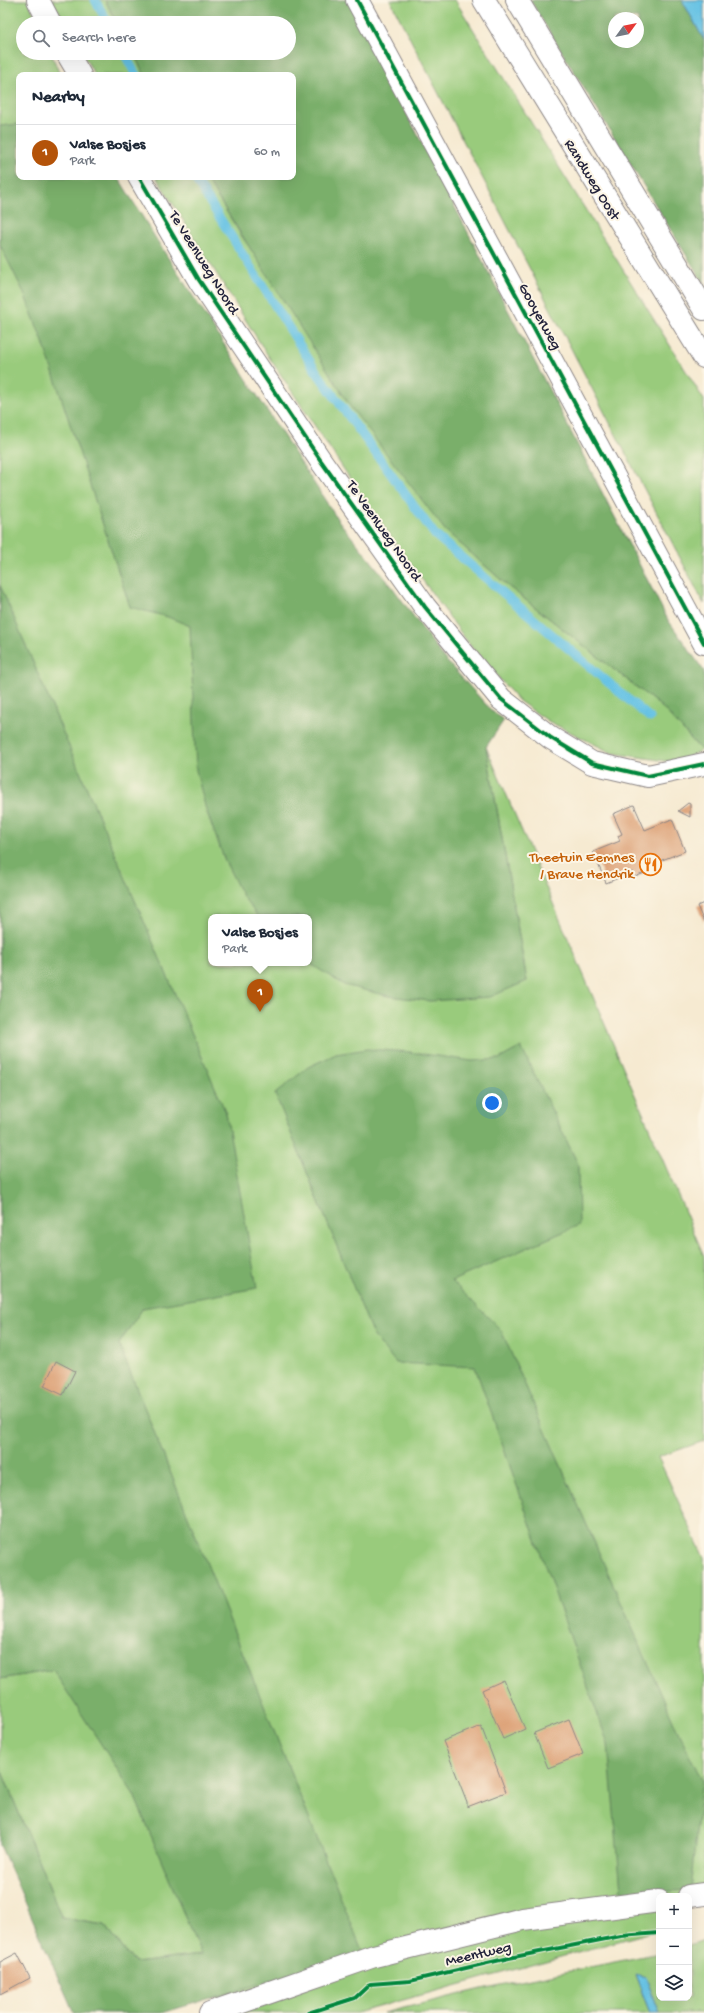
<!DOCTYPE html>
<html lang="en">
<head>
<meta charset="utf-8">
<style>
	body { margin:0; font-family:"Gochi Hand",sans-serif; background:#f6f6f7; color:#1f2937 }
	.controls { position:absolute; right:12px; bottom:12px; display:grid; overflow:hidden; border-radius:8px; box-shadow:0 4px 16px #0002 }
	.controls button { width:36px; height:36px; display:grid; place-items:center; padding:0; border:0; border-bottom:1px solid #e0e1e3; background:#fff; color:#1f2937; font:20px sans-serif }
	.compass { position:absolute; left:608px; top:12px; width:36px; height:36px; border-radius:50%; background:#fff; box-shadow:0 4px 16px #0002; rotate:57deg }
	.you { position:absolute; left:492px; top:1103px; width:14px; height:14px; margin:-10px; border:3px solid #fff; border-radius:50%; background:#1a73e8; box-shadow:0 0 0 6px #1a73e833 }
	.badge { display:grid; place-items:center; width:26px; height:26px; border-radius:50%; background:#b45309; color:#fff; font-size:13px; font-weight:700 }
	.pin { position:absolute; translate:-50% -33px; filter:drop-shadow(0 1px 2px #0008) }
	.pin::after { content:''; position:absolute; top:21px; width:14px; height:12px; background:inherit; clip-path:polygon(0 0,100% 0,50% 100%) }
	.popup { position:absolute; left:208px; top:914px; width:104px; height:52px; box-sizing:border-box; display:grid; place-content:center; border-radius:8px; background:#fff; filter:drop-shadow(0 1px 3px #0005); font-size:13px; white-space:nowrap; color:#747a83 }
	.popup b { font-size:15px; color:#1f2937 }
	.popup::after { content:''; position:absolute; left:50%; top:100%; margin-left:-8px; border:8px solid transparent; border-top-color:#fff }
	.list { margin:0; padding:0; list-style:none }
	h2 { display:flex; justify-content:space-between; align-items:center; height:52px; margin:0; padding:0 16px; font-size:17px }
	h2 small { font-size:13px; font-weight:400; color:#747a83 }
	.list li { display:grid; grid-template-columns:26px 1fr auto; gap:12px; align-items:center; box-sizing:border-box; height:56px; padding:0 16px; border-top:1px solid #e0e1e3 }
	.list b { display:block; font-size:15px; white-space:nowrap }
	.list p { margin:0; font-size:13px; white-space:nowrap; color:#747a83 }
	.list em { font-size:13px; font-style:normal; color:#747a83 }
	.icon { flex:none; width:22px; height:22px; fill:none; stroke:currentColor; stroke-width:2; stroke-linecap:round; stroke-linejoin:round }
	.map { position:relative; flex:none; width:704px; height:2013px; overflow:hidden }
	.search { position:absolute; background:#fff; box-shadow:0 4px 16px #0002; left:16px; top:16px; width:280px; height:44px; display:flex; align-items:center; gap:10px; box-sizing:border-box; padding:0 14px; border-radius:22px; color:#747a83; font-size:15px }
	.panel { position:absolute; background:#fff; box-shadow:0 4px 16px #0002; left:16px; top:72px; width:280px; height:108px; border-radius:8px }
	.map>svg:first-child { display:block }
</style>
</head>
<body>
<div class="map">
<svg width="704" height="2013" viewBox="0 0 704 2013">
	<rect width="100%" height="100%" fill="#fcf5e5"/>
	<filter id="ink" filterUnits="userSpaceOnUse"><feTurbulence type="fractalNoise" baseFrequency=".025" numOctaves="2"/><feDisplacementMap in="SourceGraphic" scale="8" xChannelSelector="R" yChannelSelector="G"/><feConvolveMatrix kernelMatrix="1 2 1 2 8 2 1 2 1" color-interpolation-filters="sRGB"/></filter>
	<filter id="wash" filterUnits="userSpaceOnUse"><feTurbulence type="fractalNoise" baseFrequency=".012" numOctaves="4" result="noise"/><feDisplacementMap in="SourceGraphic" scale="16" xChannelSelector="R" yChannelSelector="G"/><feGaussianBlur stdDeviation="0.9" result="paint"/><feColorMatrix in="noise" values="0 0 0 0 0 0 0 0 0 0 0 0 0 0 0 0 0 1.4 0 .05"/><feComposite in="paint" operator="in"/></filter>
	<g filter="url(#wash)">
		<rect width="100%" height="100%" fill="#f6ead1"/>
		<path fill="#99cb7b" stroke="#5e765b" fill-rule="evenodd" d="M0 0H28L38 23H23V53H51L60 75H19V177L527 981 486 747 704 1256V1441L658 1457 704 1558V1884L689 1896H659V1930L356 2013H225L201 1955 135 1963 104 1925 62 1918 0 1767V1679L52 1670 0 1500ZM211 917H309V963H211Z
			M52 0H105L117 23H65Z
			M390 0H455L704 400V604Z
			M82 53H133L145 75H95Z
			M156 177H205L241 235 445 530 508 586 663 708 701 750 685 759 672 762 612 753 548 721 519 701 472 648 365 501 267 354Z
			M704 1940V2013H660L646 1977 635 1975 650 2013H383L486 1988 659 1953V1998H689V1945Z"/>
		<path fill="#7aaf6b" stroke="#4e6853" fill-rule="evenodd" d="M105 0H348L668 620 704 671V746L701 750 663 708 508 586 445 530 352 409 205 177H293V75H145L133 53H289V23H117Z
			M530 0H682L704 40V284ZM614 18H638V42H614Z
			M19 124V177H118L163 250 338 520 393 588 443 657 491 710 504 720 486 747 527 981 490 997 430 1001 388 996 344 985 309 963V917H258L242 895 225 861 206 810 196 770 190 626 168 617 130 607 43 342 23 291 0 245V126Z
			M0 585 226 1113 257 1288 143 1308 119 1344 363 1953 162 2013H74L0 1845V1767L62 1918 104 1925 135 1963 201 1955 134 1795 53 1670 0 1679Z
			M521 1047 578 1164 579 1225 452 1281 501 1330 679 1734 702 1780 690 1890 636 1893 621 1890 608 1744 475 1367 396 1363 373 1335 275 1094 308 1067 336 1054 367 1049 410 1052 472 1061 499 1059Z"/>
		<path fill="#66c2e4" stroke="#447290" d="M682 0H704V40Z
			M635 1974 646 1977 660 2013H650Z"/>
		<g fill="none" stroke-linecap="round" stroke-linejoin="round">
			<path stroke="#66c2e4" stroke-width="9" d="M95 0 108 23
				M124 53 136 75
				M194 177 316 371 435 535 650 718"/>
		</g>
		<g id="blocks">
			<path fill="#dc9f73" d="M688 803 690 804V817L678 811Z
				M634 805 645 830 672 819 685 851 657 862 659 867 635 877 633 872 606 883 593 852 620 841 618 836 622 834 613 814Z
				M704 903V922L697 906Z
				M56 1361 75 1371 63 1395 44 1386Z
				M504 1680 525 1729 503 1739 482 1690Z
				M569 1719 583 1754 548 1768 534 1733Z
				M481 1726 506 1792 467 1807V1802L443 1741Z
				M17 1953 30 1978 0 1994V1962Z"/>
		</g>
	</g>
	<g filter="url(#ink)">
		<use href="#blocks" fill-opacity="0" stroke="#8c8686" stroke-width="1"/>
		<g fill="none" stroke-linecap="round" stroke-linejoin="round">
			<defs>
				<path id="street" d="M38 0 50 23
					M67 53 80 75
					M139 177 199 280 321 461 425 607 501 699 551 738 592 763 648 776 704 764"/>
				<path id="secondary" d="M357 0 704 643
					M484 0 704 357
					M517 0 704 309
					M689 1896 704 1894
					M210 2013 374 1956 523 1919 659 1901"/>
			</defs>
			<use href="#street" stroke="#8c8686" stroke-width="24"/>
			<use href="#secondary" stroke="#8c8686" stroke-width="24"/>
			<use href="#street" stroke="#fff" stroke-width="22"/>
			<use href="#secondary" stroke="#fff" stroke-width="22"/>
			<defs>
				<path id="cycleway" d="M357 0 704 643
					M139 177 199 280 321 461 425 607 501 699 551 738 592 763 648 776 704 764
					M308 2013 355 1998 370 1984 410 1981 509 1958 621 1936 659 1933"/>
			</defs>
			<use href="#cycleway" stroke="#fcf5e5" stroke-width="6"/>
			<use href="#cycleway" stroke="#00873e" stroke-width="4"/>
		</g>
	</g>
	<defs>
		<symbol id="restaurant-ring" viewBox="-11 -11 22 22"><circle r="9.5" fill="#fcf5e5" stroke="#e8710a" stroke-width="1.5"/><path d="M-5-6h1v4h1v-4h1v4h1v-4h1v5L-1.5 .5V6h-2V.5L-5-1ZM5-6V6H3V1.5H1.5Q1.5-4 5-6Z" fill="#e8710a"/></symbol>
	</defs>
	<g fill-rule="evenodd">
		<use href="#restaurant-ring" x="638" y="852" width="25" height="25"/>
	</g>
	<g text-anchor="middle" stroke-width="4" stroke-linejoin="round" paint-order="stroke">
		<g font-size="15" fill="#22223b" stroke="#fcf5e5">
			<text transform="translate(593 179) rotate(58)" y="5">Randweg Oost</text>
			<text transform="translate(205 262) rotate(58)" y="5">Te Veenweg Noord</text>
			<text transform="translate(541 316) rotate(61)" y="5">Gooyerweg</text>
			<text transform="translate(385 530) rotate(55)" y="5">Te Veenweg Noord</text>
			<text transform="translate(478 1953) rotate(-13)" y="5">Meentweg</text>
		</g>
		<g font-size="15" fill="#c56008" stroke="#fcf5e5" text-anchor="end">
			<text x="634" y="861">Theetuin Eemnes<tspan x="634" dy="17">/ Brave Hendrik</tspan></text>
		</g>
	</g>
</svg>
<div class="controls">
<button>+</button>
<button>−</button>
<button><svg class="icon" aria-label="layers" viewBox="0 0 24 24"><path d="M12 4l9 5-9 5-9-5zM3 14l9 5 9-5"/></svg></button>
</div>
<svg class="compass" viewBox="-18 -18 36 36"><path d="M0-13l5 13h-10z" fill="#e53935"/><path d="M0 13l5-13h-10z" fill="#747a83"/></svg>
<div class="you"></div>
<div class="pin badge" style="left:260px;top:1012px">1</div>
<div class="popup"><b>Valse Bosjes</b>Park</div>
<div class="search"><svg class="icon" aria-label="search" viewBox="0 0 24 24"><circle cx="10" cy="10" r="6"/><path d="M15 15l6 6"/></svg>Search here</div>
<section class="panel">
<h2>Nearby<small></small></h2>
<ul class="list">
<li><span class="badge">1</span><div><b>Valse Bosjes</b><p>Park</p></div><em>60 m</em></li>
</ul>
</section>
</div>
</body>
</html>
